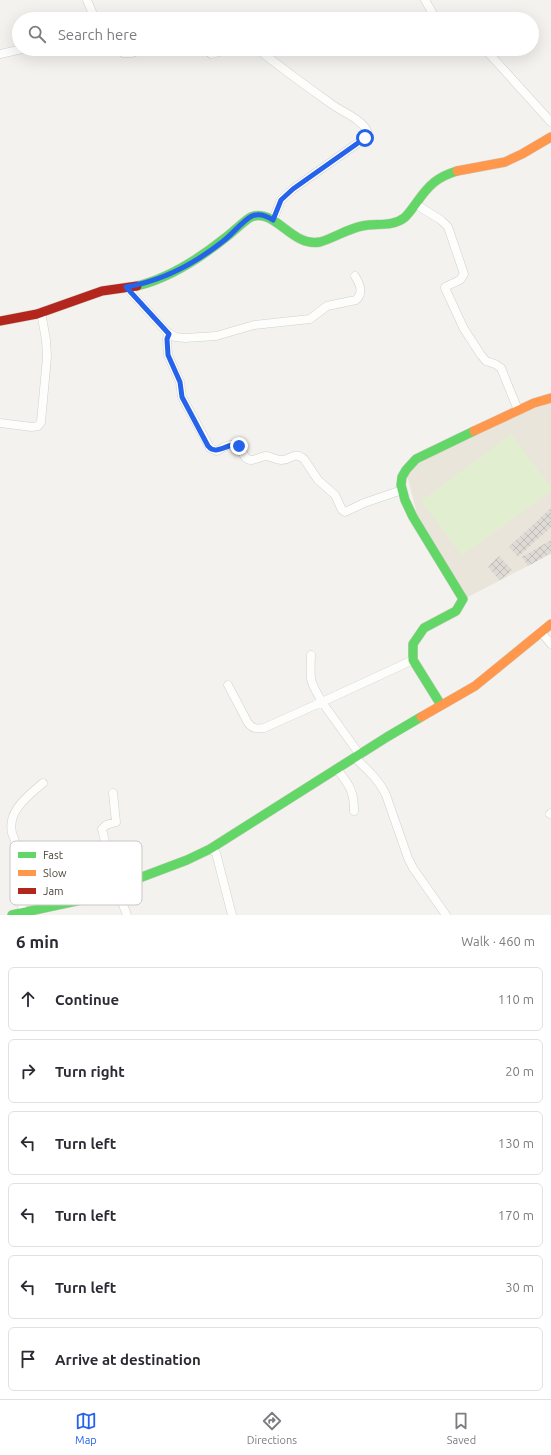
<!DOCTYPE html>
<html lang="en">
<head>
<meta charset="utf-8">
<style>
	body { margin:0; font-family:Ubuntu,sans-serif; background:#f7f7f7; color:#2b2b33 }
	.stop { position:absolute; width:12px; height:12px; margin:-9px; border:3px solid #2563eb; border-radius:50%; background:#fff }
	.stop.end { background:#2563eb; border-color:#fff; box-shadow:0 1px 4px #0008 }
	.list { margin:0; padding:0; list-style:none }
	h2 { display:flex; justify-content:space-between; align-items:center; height:52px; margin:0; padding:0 16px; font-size:17px }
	h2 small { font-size:13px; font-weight:400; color:#7c7c81 }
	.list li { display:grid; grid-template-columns:26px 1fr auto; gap:12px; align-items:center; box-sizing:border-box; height:64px; margin:0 8px 8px; padding:0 8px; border:1px solid #e1e1e2; border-radius:6px }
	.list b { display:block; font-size:15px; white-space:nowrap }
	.list em { font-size:13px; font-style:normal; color:#7c7c81 }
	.icon { flex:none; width:22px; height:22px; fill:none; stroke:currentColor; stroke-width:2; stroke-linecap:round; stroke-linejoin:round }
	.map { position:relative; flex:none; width:551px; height:915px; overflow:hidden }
	.search { position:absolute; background:#fff; box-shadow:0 4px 16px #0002; left:12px; right:12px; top:12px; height:44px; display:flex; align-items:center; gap:10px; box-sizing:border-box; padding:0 14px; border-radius:22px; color:#7c7c81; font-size:15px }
	.sheet { height:484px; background:#fff }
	nav { display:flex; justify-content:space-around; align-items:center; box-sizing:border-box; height:56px; border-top:1px solid #e1e1e2; background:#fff; font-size:11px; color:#7c7c81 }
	nav a { display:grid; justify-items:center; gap:2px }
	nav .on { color:#2563eb }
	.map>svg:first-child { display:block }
</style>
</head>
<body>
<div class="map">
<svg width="551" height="915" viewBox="0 0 551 915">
	<defs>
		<pattern id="building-cross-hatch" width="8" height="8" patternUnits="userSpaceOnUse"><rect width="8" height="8" fill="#dedbd6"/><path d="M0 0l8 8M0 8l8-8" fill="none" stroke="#c0bdb8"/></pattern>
	</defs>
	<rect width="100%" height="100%" fill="#f4f2ee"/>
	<path fill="#eae5da" d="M551 402V554L466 598 419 522 407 475 416 463 528 411Z"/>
	<path fill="#e1eecf" d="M511 434 551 488V491L462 556 421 501Z"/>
	<path fill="url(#building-cross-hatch)" d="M551 508V527L518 557 509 547Z
		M551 540V553L528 566 522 557Z
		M499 556 512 570 500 580 488 567Z"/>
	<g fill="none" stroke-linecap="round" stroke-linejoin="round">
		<defs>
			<path id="street" d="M87 0 95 19
				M425 0 436 19
				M119 49 123 53H132L143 49
				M206 49 211 54 231 49
				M254 49 260 51C283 69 306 86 330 103 340 111 362 119 367 131L365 138 293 189 281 200 273 220
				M485 49 551 122
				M0 54 22 49
				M415 204 441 220 448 227 464 274 460 280 445 287V288L464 329 481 355 486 361 495 364 501 368 518 410
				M126 287 167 332 175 337 185 338 216 336 254 325 310 319 327 306 356 300C364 293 360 284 355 276
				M169 333 167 339 168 355 180 382 182 397 210 448 217 451C221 449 226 445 231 445 244 442 240 459 251 460 257 460 261 456 266 456 271 456 275 460 281 460 291 461 293 450 304 459L318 480 335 495 342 510 345 512 364 503 402 490
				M0 423 32 427 38 426 41 422 47 357 46 340 41 312
				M541 632 551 644
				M311 655C310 680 309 680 322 702L413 660
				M228 685 248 723C253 729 257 729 264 728L322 702 360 755
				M355 758C367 769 379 780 386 795L408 858 413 868 446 915
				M337 769C349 785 354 790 354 811
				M113 793 116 822 106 825 102 829 116 887 127 915
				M550 814 551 813
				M210 849 216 853 232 915
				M23 913 15 842C15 839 13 836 12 833 7 811 28 796 43 783"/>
			<path id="fast" d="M137 286C170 278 200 258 225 238 232 233 245 220 251 217 275 207 292 248 320 242 334 238 347 229 362 226 376 223 392 227 404 218 409 214 413 207 417 202 429 185 437 177 457 171
				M441 705 413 660V644L424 628 456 611 463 599 413 517 405 500 401 485 402 477 406 470 416 459 474 431
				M12 915 81 900 187 860 210 849 387 737 421 717"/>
			<path id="slow" d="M457 171 505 162 522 154 551 137
				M474 431 534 403 551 398
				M421 717 475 686 551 624"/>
			<path id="jam" d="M0 321 37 314 102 291 137 286"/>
		</defs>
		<use href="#street" stroke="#d2d0cb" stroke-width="9"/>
		<use href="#fast" stroke="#d3cfc5" stroke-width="10"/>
		<use href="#slow" stroke="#d3cfc5" stroke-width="10"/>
		<use href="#jam" stroke="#d3cfc5" stroke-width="10"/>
		<use href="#street" stroke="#fdfdfc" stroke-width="8"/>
		<use href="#fast" stroke="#63d668" stroke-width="9"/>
		<use href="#slow" stroke="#ff974d" stroke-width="9"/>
		<use href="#jam" stroke="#b3261e" stroke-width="9"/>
	</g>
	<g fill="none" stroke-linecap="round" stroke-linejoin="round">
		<path stroke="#2563eb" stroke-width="5" d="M239 446C228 441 217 457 208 446L182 397 180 382 168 355 167 339 169 334 126 287C162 281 194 264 222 242 232 235 242 221 252 216 259 213 267 216 273 220L281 200 293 189 365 138"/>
	</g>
	<rect x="10" y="841" width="132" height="64" rx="6" fill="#fff" stroke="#c9c7c4" stroke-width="1"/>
	<rect x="18" y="852" width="18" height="6" fill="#63d668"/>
	<rect x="18" y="870" width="18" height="6" fill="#ff974d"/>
	<rect x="18" y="888" width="18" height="6" fill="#b3261e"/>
	<g font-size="11" fill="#4b4439">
		<text x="43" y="859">Fast</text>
		<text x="43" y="877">Slow</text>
		<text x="43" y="895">Jam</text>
	</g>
</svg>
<div class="stop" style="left:365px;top:138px"></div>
<div class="stop end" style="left:239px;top:446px"></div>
<div class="search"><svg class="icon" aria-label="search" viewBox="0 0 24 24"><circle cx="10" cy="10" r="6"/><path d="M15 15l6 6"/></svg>Search here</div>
</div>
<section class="sheet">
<h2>6 min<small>Walk · 460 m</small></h2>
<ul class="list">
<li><svg class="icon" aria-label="ahead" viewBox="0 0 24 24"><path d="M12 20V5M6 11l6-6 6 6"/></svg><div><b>Continue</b></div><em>110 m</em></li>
<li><svg class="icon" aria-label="right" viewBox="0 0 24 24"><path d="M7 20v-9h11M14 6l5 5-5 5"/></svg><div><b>Turn right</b></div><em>20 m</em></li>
<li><svg class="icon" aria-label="left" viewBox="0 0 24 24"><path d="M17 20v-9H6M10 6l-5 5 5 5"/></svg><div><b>Turn left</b></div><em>130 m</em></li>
<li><svg class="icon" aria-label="left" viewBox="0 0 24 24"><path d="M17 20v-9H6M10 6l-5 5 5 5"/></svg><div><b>Turn left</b></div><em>170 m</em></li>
<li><svg class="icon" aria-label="left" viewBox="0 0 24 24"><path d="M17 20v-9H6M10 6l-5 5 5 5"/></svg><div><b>Turn left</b></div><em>30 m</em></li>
<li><svg class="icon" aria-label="arrive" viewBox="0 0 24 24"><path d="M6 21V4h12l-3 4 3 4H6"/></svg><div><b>Arrive at destination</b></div></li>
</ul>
</section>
<nav>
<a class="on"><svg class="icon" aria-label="map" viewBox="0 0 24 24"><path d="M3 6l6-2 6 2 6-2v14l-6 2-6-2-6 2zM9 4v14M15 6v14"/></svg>Map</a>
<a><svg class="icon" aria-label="directions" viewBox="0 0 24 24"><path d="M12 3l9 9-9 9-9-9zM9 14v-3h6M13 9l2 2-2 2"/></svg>Directions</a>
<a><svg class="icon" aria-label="saved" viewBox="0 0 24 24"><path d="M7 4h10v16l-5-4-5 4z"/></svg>Saved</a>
</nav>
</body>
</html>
